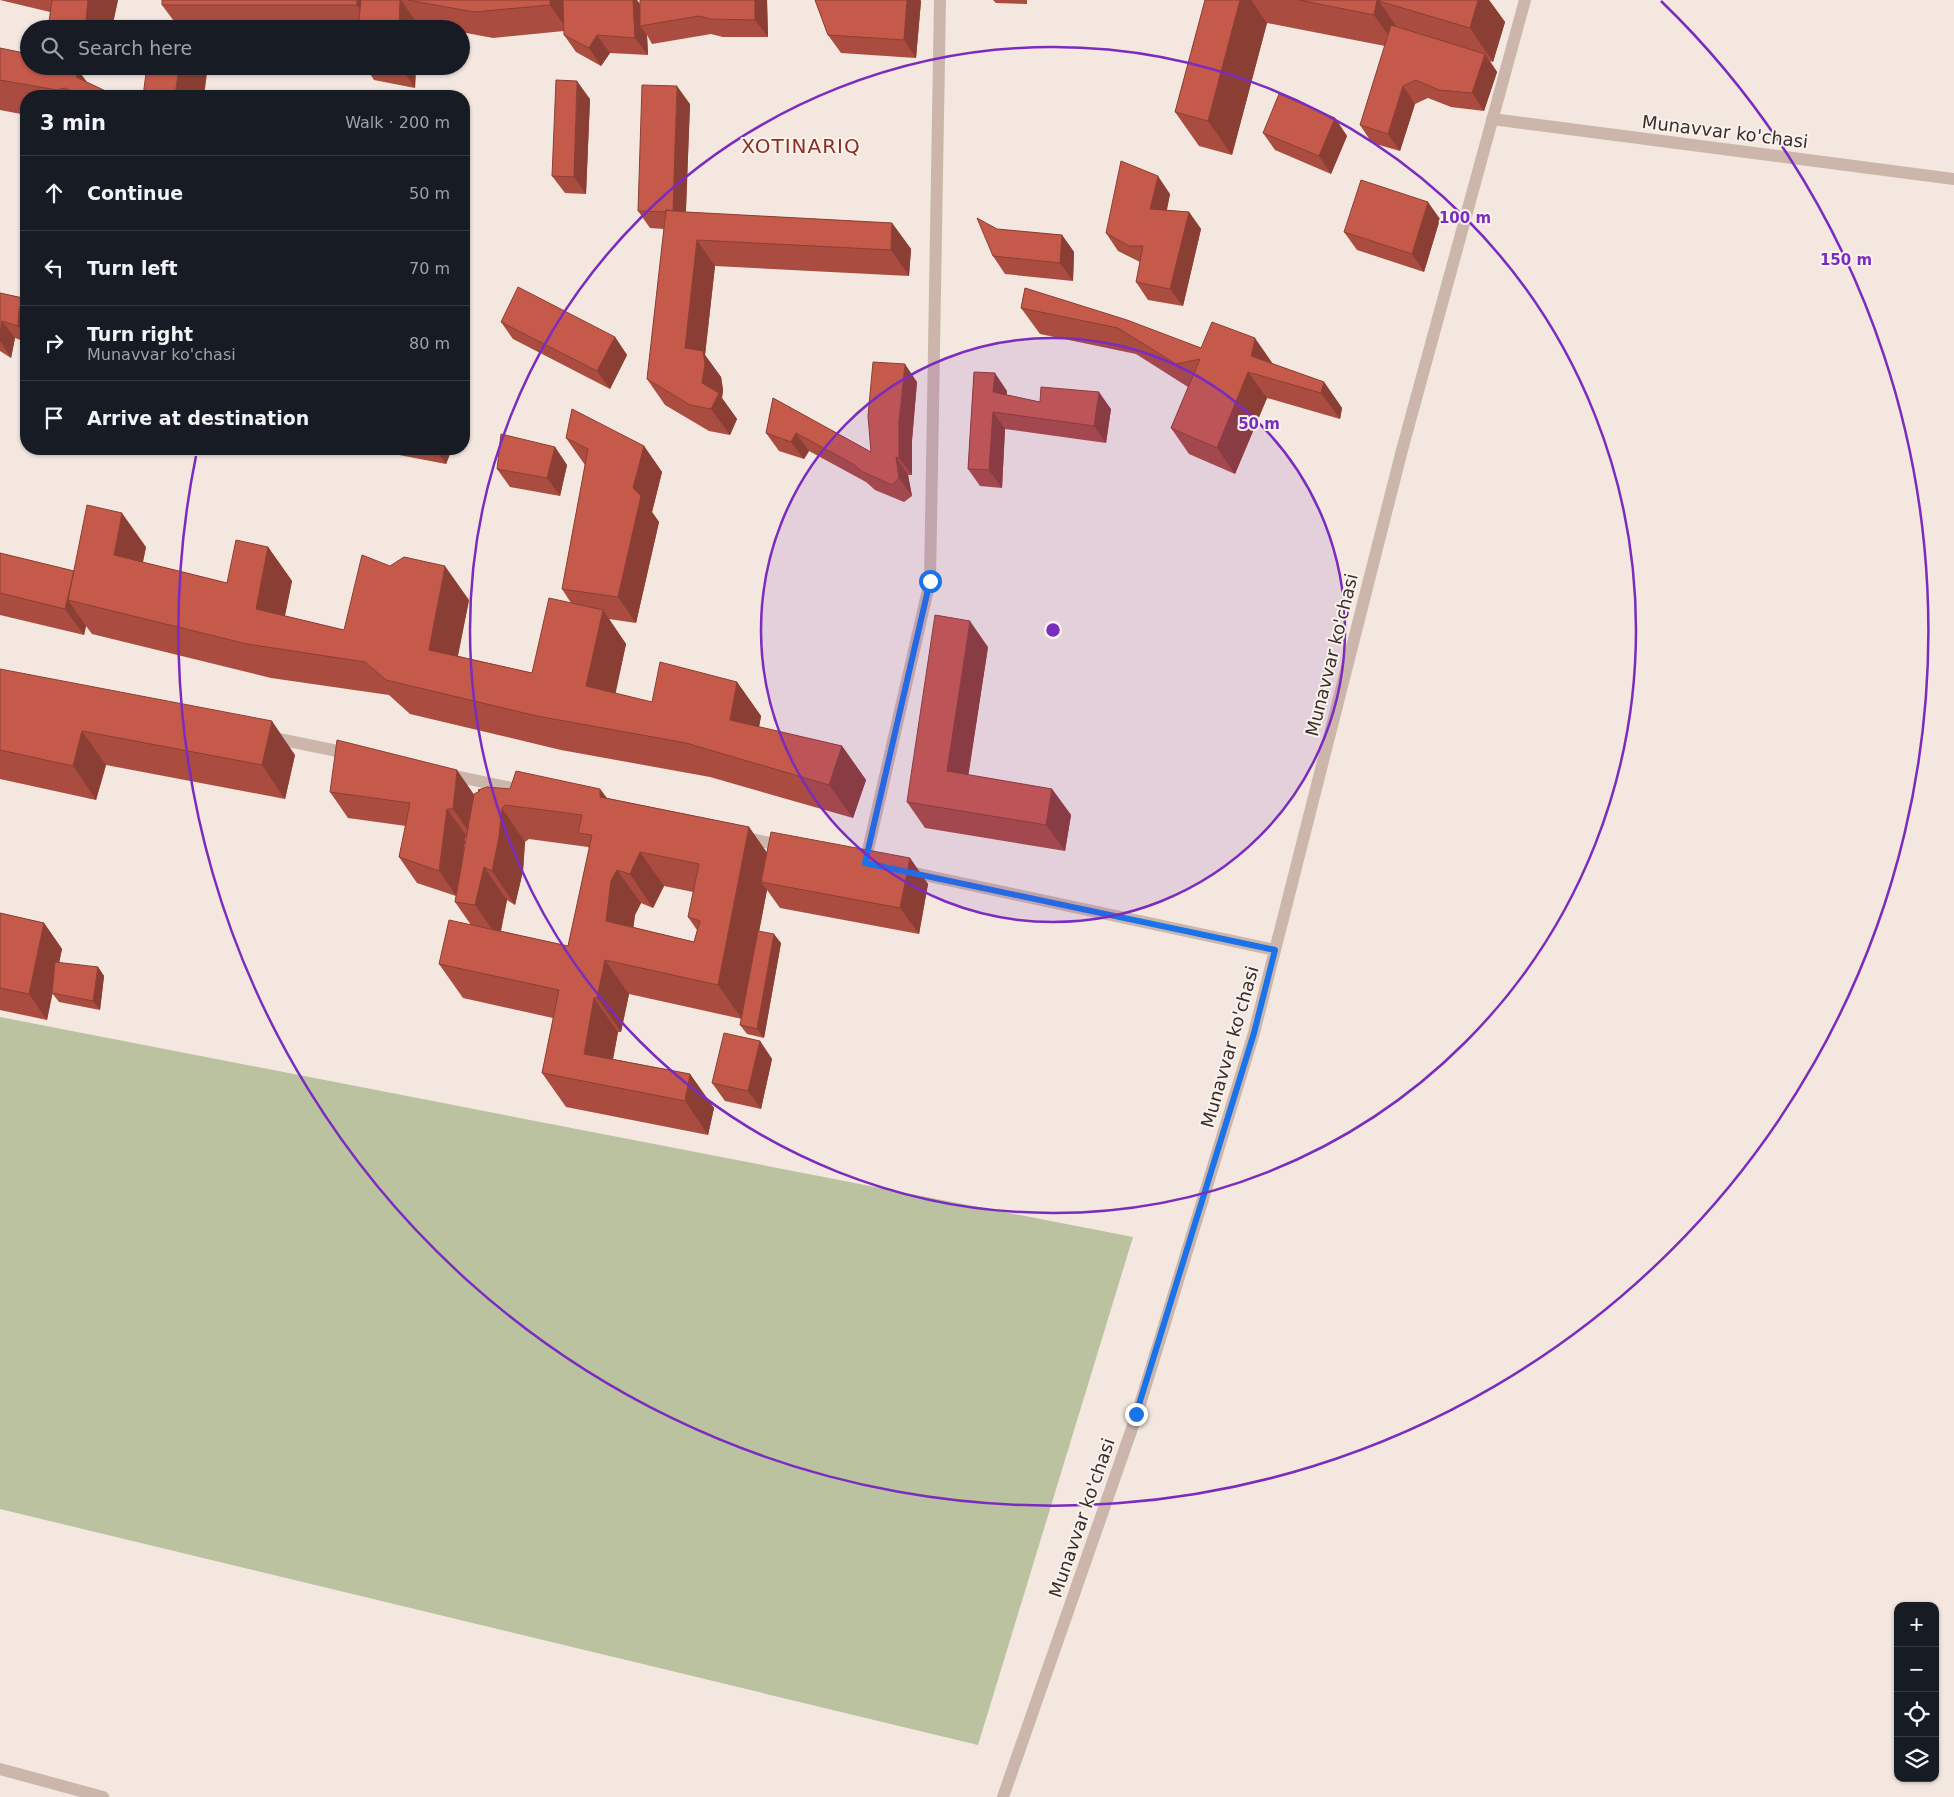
<!DOCTYPE html>
<html lang="en">
<head>
<meta charset="utf-8">
<style>
	body { margin:0; font-family:"DejaVu Sans",sans-serif; background:#20242c; color:#f1f3f6 }
	.controls { position:absolute; right:15px; bottom:15px; display:grid; overflow:hidden; border-radius:10px; box-shadow:0 1px 4px #0004 }
	.controls button { width:45px; height:45px; display:grid; place-items:center; padding:0; border:0; border-bottom:1px solid #363941; background:#171b24; color:#f1f3f6; font:25px sans-serif }
	.stop { position:absolute; width:15px; height:15px; margin:-11px; border:4px solid #1a73e8; border-radius:50%; background:#fff }
	.stop.end { background:#1a73e8; border-color:#fff; box-shadow:0 1px 5px #0008 }
	.list { margin:0; padding:0; list-style:none }
	h2 { display:flex; justify-content:space-between; align-items:center; height:65px; margin:0; padding:0 20px; font-size:21px }
	h2 small { font-size:16px; font-weight:400; color:#9ea1a6 }
	.list li { display:grid; grid-template-columns:32px 1fr auto; gap:15px; align-items:center; box-sizing:border-box; height:75px; padding:0 20px; border-top:1px solid #363941 }
	.list b { display:block; font-size:19px; white-space:nowrap }
	.list p { margin:0; font-size:16px; white-space:nowrap; color:#9ea1a6 }
	.list em { font-size:16px; font-style:normal; color:#9ea1a6 }
	.icon { flex:none; width:28px; height:28px; fill:none; stroke:currentColor; stroke-width:2; stroke-linecap:round; stroke-linejoin:round }
	.map { position:relative; flex:none; width:1954px; height:1797px; overflow:hidden }
	.search { position:absolute; background:#171b24; box-shadow:0 1px 4px #0004; left:20px; top:20px; width:450px; height:55px; display:flex; align-items:center; gap:12px; box-sizing:border-box; padding:0 18px; border-radius:28px; color:#9ea1a6; font-size:19px }
	.panel { position:absolute; background:#171b24; box-shadow:0 1px 4px #0004; left:20px; top:90px; width:450px; height:365px; border-radius:20px }
	.map>svg:first-child { display:block }
</style>
</head>
<body>
<div class="map">
<svg width="1954" height="1797" viewBox="0 0 1954 1797">
	<rect width="100%" height="100%" fill="#f3e7df"/>
	<path fill="#bbc29f" d="M0 1017 1133 1237 978 1745 0 1509Z"/>
	<g fill="none" stroke-linecap="round" stroke-linejoin="round">
		<path stroke="#ccb6ab" stroke-width="12" d="M1492 119 1954 179
			M269 737 352 754
			M445 774 526 791
			M741 837 785 846
			M865 863 930 581 940 0
			M905 871 1275 950
			M0 1769 103 1797
			M1003 1797 1137 1414 1254 1033 1402 450 1525 0"/>
	</g>
	<path fill="#aa4d40" fill-rule="evenodd" d="M0 0H118L113 23 50 12Z
		M162 0H637L640 4 767 0 768 37H723L711 34 652 44 647 35 648 55 610 53 601 66 576 52 564 35V31L493 38 461 32V29H442L418 25V29H152L176 24 162 5Z
		M815 0H920L921 1 916 58 841 53 828 35Z
		M993 0H1027V4L996 3Z
		M1205 0H1489L1505 22 1493 62 1490 61 1497 72 1484 111 1451 107 1428 98 1415 104 1400 151 1372 143 1360 125 1385 46 1267 23 1232 155 1199 146 1175 112Z
		M0 48 87 82 116 96H26V115L0 110Z
		M91 66H108V68Z
		M365 66H416L415 88 374 80Z
		M590 99 586 194 565 193 552 176Z
		M690 104 686 212 892 223 911 249 909 276 715 266 705 355 721 377 723 390 722 398 737 419 730 435 709 431 665 405 647 379 664 229 650 228 638 211Z
		M1335 118 1347 136 1331 174 1275 150 1263 133Z
		M1170 194 1167 210 1189 212 1201 229 1183 306 1148 300 1136 282 1140 262 1118 251 1106 233Z
		M1440 219 1424 272 1357 250 1344 232Z
		M997 229 1062 235 1074 252 1073 281 1005 274 993 256Z
		M1025 288 1201 348 1273 364 1324 382 1342 408 1340 419 1267 398 1235 474 1189 454 1171 428 1188 387 1136 354 1040 334 1021 308Z
		M0 293 23 298 26 303V342L15 338 11 358 0 351Z
		M501 322 615 337 627 355 610 389 513 339Z
		M974 372 1007 391V395L1040 402 1111 409 1106 443 1005 429 1002 488 980 486 968 469Z
		M917 382 912 440V475H908L912 496 904 502 875 490 866 482 809 451 804 459 779 451 766 433 773 398 871 452Z
		M566 438 644 446 662 472 652 512 659 522 636 623 609 619 626 644 615 693 652 702 737 682 761 716 759 727 842 746 866 780 853 818 710 777 561 750 410 714 389 695 271 678 92 634 86 626 84 635 0 615V553L74 571 146 547 143 562 227 583 268 547 292 581 285 616 344 630 469 600 458 656 532 673 571 603 562 589 585 465Z
		M555 447 567 465 560 496 510 487 497 469Z
		M368 449H452L446 464Z
		M988 647 968 775 1052 789 1071 815 1065 851 925 828 907 802Z
		M0 669 295 755 285 799 106 765 96 800 0 779Z
		M510 789H600L607 798 749 827 767 853 910 858 928 884 919 934 780 908 767 890 759 932 781 943 764 1038 747 1034 740 1025 742 1019 629 994 621 1032H618L613 1059 690 1074 714 1108 708 1135 566 1107 542 1073 553 1018 463 998 439 964 471 925 455 902 456 896 417 883 399 857 406 826 348 818 330 792 474 795 479 791 478 790ZM466 835H467L461 866ZM529 839 588 847 589 848 568 946 501 931 507 900 515 905 523 871 525 842ZM664 886 693 892 688 917 697 930 694 942 633 927 635 915 641 903 653 908Z
		M0 913 44 923 62 949 59 963 98 967 104 976 100 1010 59 1002 52 993 47 1020 0 1010Z
		M760 1041 772 1059 761 1109 725 1101 712 1083Z"/>
	<path fill="#8b3f34" d="M88 0H118L113 23 112 29H85Z
		M357 0H375L374 29 357 5Z
		M400 0H401L418 25V29H399Z
		M550 0H570L568 31 550 5Z
		M633 0H637L645 12 640 26 647 35 648 55 635 38Z
		M755 0H767L768 37 755 20Z
		M907 0H920L921 1 916 58 904 40Z
		M1240 0H1251L1267 23 1232 155 1208 121Z
		M1377 0H1404L1379 1 1401 33 1398 49 1374 15Z
		M1478 0H1489L1505 22 1493 62 1470 28Z
		M597 35 610 53 601 66 589 48Z
		M1485 54 1497 72 1484 111 1472 93Z
		M179 66H208L204 96H175Z
		M400 66H416L415 88Z
		M79 71 97 96 76 77Z
		M577 81 590 99 586 194 574 177Z
		M677 86 690 104 685 230 673 213Z
		M1403 86 1415 104 1400 151 1388 134Z
		M1335 118 1347 136 1331 174 1319 156Z
		M1158 176 1170 194 1163 226 1150 209Z
		M1428 202 1440 219 1424 272 1412 254Z
		M1189 212 1201 229 1183 306 1170 289Z
		M892 223 911 249 909 276 891 250Z
		M1062 235 1074 252 1073 281 1060 263Z
		M697 240 715 266 705 355 721 377 723 390 722 398 737 419 730 435 711 409 702 383 685 348Z
		M23 298 26 303V337L18 326 19 311Z
		M2 321 15 338 11 358 0 341V335Z
		M615 337 627 355 610 389 597 371Z
		M1255 338 1273 364 1251 356Z
		M905 364 917 382 912 440V475L899 458V422Z
		M1248 372 1267 398 1235 474 1217 448Z
		M995 373 1007 391 1005 410 993 392Z
		M1324 382 1342 408 1340 419 1321 393Z
		M1099 392 1111 409 1106 443 1094 426Z
		M993 412 1005 429 1002 488 989 470Z
		M796 433 809 451 804 459 791 442Z
		M644 446 662 472 652 512 659 522 636 623 618 597 633 488Z
		M555 447 567 465 560 496 547 478Z
		M435 449H452L446 464Z
		M896 457 908 475 912 496 899 478Z
		M122 513 146 547 137 589 114 555Z
		M268 547 292 581 279 643 256 609Z
		M445 566 469 600 452 684 429 650Z
		M74 571 68 600 86 626 84 635 65 609Z
		M603 610 626 644 610 720 586 686Z
		M970 621 988 647 965 798 947 771Z
		M737 682 761 716 754 754 730 720Z
		M272 721 295 755 285 799 262 765Z
		M82 731 106 765 96 800 73 766Z
		M842 746 866 780 853 818 829 785Z
		M457 770 475 796 471 835 453 809Z
		M600 789 624 822 600 797Z
		M1052 789 1071 815 1065 851 1046 825Z
		M502 808 525 842 523 871 515 905 492 871Z
		M447 809 466 835 457 897 439 871Z
		M749 827 773 861 761 882 767 890 742 1019 718 985Z
		M640 852 664 886 653 908 630 874Z
		M910 858 928 884 919 934 900 908Z
		M484 867 507 900 499 939 475 905Z
		M617 870 641 903 635 915 630 955 606 921 611 881Z
		M44 923 62 949 47 1020 29 994Z
		M774 934 781 943 764 1038 757 1029Z
		M605 960 629 994 621 1032 597 998Z
		M98 967 104 976 100 1010 93 1001Z
		M594 998 618 1032 608 1086 584 1054Z
		M760 1041 772 1059 761 1109 748 1091Z
		M690 1074 714 1108 708 1135 685 1101Z"/>
	<path fill="#c65a4a" stroke="#8b3f34" fill-rule="evenodd" d="M52 0H88L85 29H48Z
		M162 0H357V5H162Z
		M361 0H400L399 29H358Z
		M408 0H550V5L474 12Z
		M563 0H633L635 38 597 35 589 48 564 35Z
		M640 0H755V20L710 19 699 16 640 26Z
		M815 0H907L904 40 828 35Z
		M1205 0H1240L1208 121 1175 112Z
		M1299 0H1377L1374 15Z
		M1380 0H1478L1470 28 1379 1Z
		M153 22 185 26 184 29H152Z
		M1391 25 1485 54 1472 93 1439 90 1416 80 1403 86 1388 134 1360 125Z
		M0 48 29 54V66H72L79 71 76 77 116 96H81L65 88 57 90 0 80Z
		M147 66H179L175 96H143Z
		M556 80 577 81 574 177 552 176Z
		M642 85 677 86 673 211 666 210V212L638 211Z
		M1279 94 1335 118 1319 156 1263 133Z
		M1121 161 1158 176 1150 209 1189 212 1170 289 1136 282 1143 246H1129L1106 233Z
		M1361 180 1428 202 1412 254 1344 232Z
		M666 210 686 212 892 223 891 250 697 240 685 348 703 351 705 364 702 383 719 393 711 409 690 405 647 379Z
		M977 218 997 229 1062 235 1060 263 993 256Z
		M518 287 615 337 597 371 501 322Z
		M1025 288 1127 320 1201 348 1212 322 1255 338 1251 356 1324 382 1321 393 1248 372 1217 448 1171 428 1200 359 1176 364 1118 328 1021 308Z
		M0 293 23 298 19 311 18 326 2 321 0 335Z
		M873 362 905 364 899 422V458L896 457 899 478 892 485 863 472 853 464 796 433 791 442 766 433 773 398 871 452 868 416Z
		M974 372 995 373 993 392 1040 402 1041 387 1099 392 1094 426 993 412 989 470 968 469Z
		M572 409 644 446 633 488 641 496 618 597 562 589 588 449 566 438Z
		M501 434 555 447 547 478 497 469Z
		M87 505 122 513 114 555 227 583 236 540 268 547 256 609 344 630 362 555 390 566 404 557 445 566 429 650 532 673 549 598 603 610 586 686 652 702 660 662 737 682 730 720 842 746 829 785 686 743 537 716 386 680 365 662 247 644 68 600Z
		M0 553 74 571 65 609 0 593Z
		M935 615 970 621 947 771 1052 789 1046 825 907 802Z
		M0 669 272 721 262 765 82 731 73 766 0 750Z
		M337 740 457 770 453 809H447L439 871 399 857 410 803 330 792Z
		M516 771 600 789V797L749 827 718 985 605 960 597 998H594L584 1054 690 1074 685 1101 542 1073 559 990 439 964 449 920 568 946 592 835 578 833 582 815 505 805 502 808 499 837 492 871 484 867 475 905 455 902 474 794 480 791 478 790 487 787 510 789ZM640 852 699 864 688 917 700 921 694 942 606 921 611 881 617 870 630 874Z
		M771 832 910 858 900 908 761 882Z
		M0 913 44 923 29 994 0 988Z
		M758 931 774 934 757 1029 740 1025Z
		M55 962 98 967 93 1001 52 993Z
		M724 1033 760 1041 748 1091 712 1083Z"/>
	<g fill="none" stroke-linecap="round" stroke-linejoin="round">
		<path stroke="#1a73e8" stroke-width="6" d="M930 581 865 863 1275 950 1254 1033 1136 1414"/>
	</g>
	<circle cx="1053" cy="630" r="292" fill="#7b2cbf" fill-opacity=".12"/>
	<g fill="none" stroke="#7b2cbf" stroke-width="2.5">
		<circle cx="1053" cy="630" r="292"/>
		<circle cx="1053" cy="630" r="583"/>
		<path d="M1661 1A875 875 0 1 1 196 456"/>
	</g>
	<g text-anchor="middle" stroke-width="4" stroke-linejoin="round" paint-order="stroke">
		<g font-size="18" fill="#392d2a" stroke="#faf2ec">
			<text transform="translate(1725 132) rotate(7)" y="6">Munavvar ko'chasi</text>
			<text transform="translate(1332 655) rotate(-76)" y="6">Munavvar ko'chasi</text>
			<text transform="translate(1230 1047) rotate(-74)" y="6">Munavvar ko'chasi</text>
			<text transform="translate(1082 1518) rotate(-71)" y="6">Munavvar ko'chasi</text>
		</g>
		<g font-size="20" letter-spacing="1" fill="#892f23" stroke="#faf2ec">
			<text x="801" y="153">XOTINARIQ</text>
		</g>
	</g>
	<circle cx="1053" cy="630" r="8" fill="#7b2cbf" stroke="#faf2ec" stroke-width="2.5"/>
	<g font-size="15" text-anchor="middle" font-weight="bold" fill="#7b2cbf" stroke="#faf2ec" stroke-width="4" stroke-linejoin="round" paint-order="stroke">
		<text x="1465" y="223">100 m</text>
		<text x="1846" y="265">150 m</text>
		<text x="1259" y="429">50 m</text>
	</g>
</svg>
<div class="controls">
<button>+</button>
<button>−</button>
<button><svg class="icon" aria-label="locate" viewBox="0 0 24 24"><circle cx="12" cy="12" r="6"/><path d="M12 2v4M12 18v4M2 12h4M18 12h4"/></svg></button>
<button><svg class="icon" aria-label="layers" viewBox="0 0 24 24"><path d="M12 4l9 5-9 5-9-5zM3 14l9 5 9-5"/></svg></button>
</div>
<div class="stop" style="left:930px;top:581px"></div>
<div class="stop end" style="left:1136px;top:1414px"></div>
<div class="search"><svg class="icon" aria-label="search" viewBox="0 0 24 24"><circle cx="10" cy="10" r="6"/><path d="M15 15l6 6"/></svg>Search here</div>
<section class="panel">
<h2>3 min<small>Walk · 200 m</small></h2>
<ul class="list">
<li><svg class="icon" aria-label="ahead" viewBox="0 0 24 24"><path d="M12 20V5M6 11l6-6 6 6"/></svg><div><b>Continue</b></div><em>50 m</em></li>
<li><svg class="icon" aria-label="left" viewBox="0 0 24 24"><path d="M17 20v-9H6M10 6l-5 5 5 5"/></svg><div><b>Turn left</b></div><em>70 m</em></li>
<li><svg class="icon" aria-label="right" viewBox="0 0 24 24"><path d="M7 20v-9h11M14 6l5 5-5 5"/></svg><div><b>Turn right</b><p>Munavvar ko'chasi</p></div><em>80 m</em></li>
<li><svg class="icon" aria-label="arrive" viewBox="0 0 24 24"><path d="M6 21V4h12l-3 4 3 4H6"/></svg><div><b>Arrive at destination</b></div></li>
</ul>
</section>
</div>
</body>
</html>
